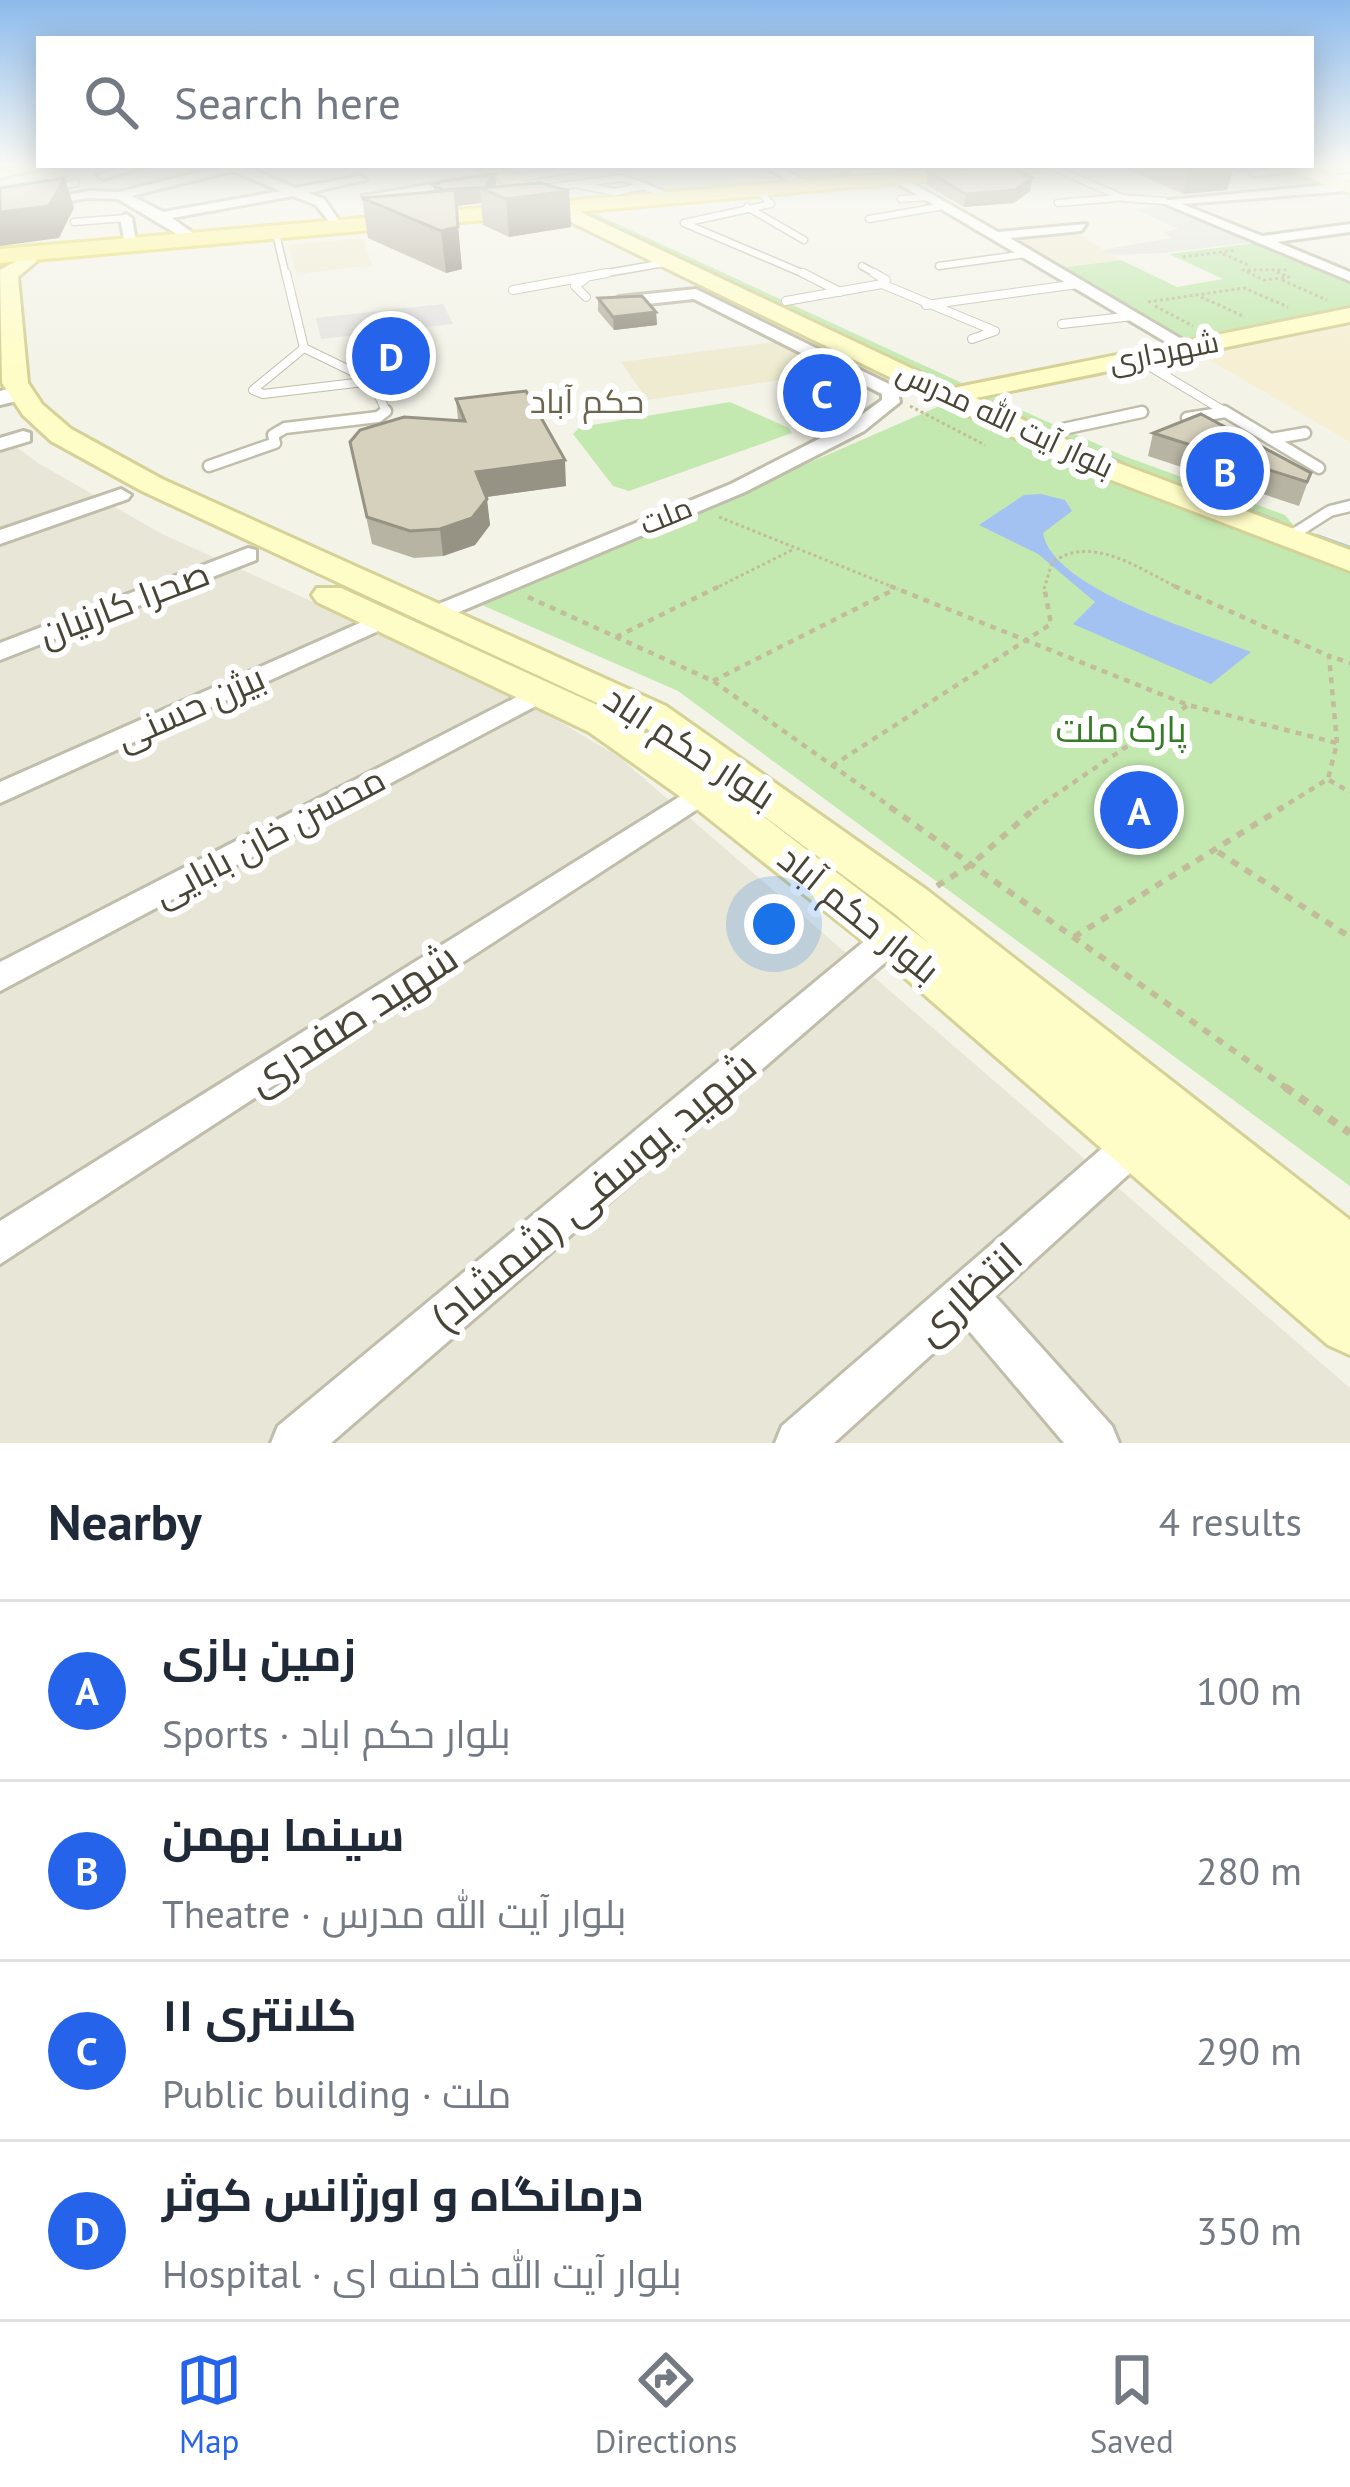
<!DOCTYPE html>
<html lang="en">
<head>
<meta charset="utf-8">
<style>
	body { margin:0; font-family:"PT Sans",Cairo,sans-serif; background:#f2f2f3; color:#1f2937 }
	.you { position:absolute; left:774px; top:924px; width:42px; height:42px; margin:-30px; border:9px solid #fff; border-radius:50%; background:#1a73e8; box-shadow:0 0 0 18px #1a73e833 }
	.badge { display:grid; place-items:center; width:78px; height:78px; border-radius:50%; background:#2563eb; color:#fff; font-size:39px; font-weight:700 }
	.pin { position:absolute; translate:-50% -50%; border:6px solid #fff; box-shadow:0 3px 12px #0006 }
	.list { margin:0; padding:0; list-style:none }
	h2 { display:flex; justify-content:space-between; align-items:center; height:156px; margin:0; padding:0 48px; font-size:51px }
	h2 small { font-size:39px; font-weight:400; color:#747a83 }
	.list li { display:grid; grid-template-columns:78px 1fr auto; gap:36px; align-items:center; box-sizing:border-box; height:180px; padding:0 48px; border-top:3px solid #e0e1e3 }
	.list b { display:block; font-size:45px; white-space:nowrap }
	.list p { margin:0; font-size:39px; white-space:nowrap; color:#747a83 }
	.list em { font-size:39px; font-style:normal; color:#747a83 }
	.icon { flex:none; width:66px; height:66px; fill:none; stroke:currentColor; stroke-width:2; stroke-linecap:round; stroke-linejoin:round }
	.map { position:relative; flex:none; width:1350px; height:1443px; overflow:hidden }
	.search { position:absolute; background:#fff; box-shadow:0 6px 30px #0003; left:36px; right:36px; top:36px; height:132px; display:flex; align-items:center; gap:30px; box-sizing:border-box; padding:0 42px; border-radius:0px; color:#747a83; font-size:45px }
	.sheet { height:876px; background:#fff }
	nav { display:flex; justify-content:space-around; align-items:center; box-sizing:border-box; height:168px; border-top:3px solid #e0e1e3; background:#fff; font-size:33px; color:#747a83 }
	nav a { display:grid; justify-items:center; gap:6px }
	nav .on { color:#2563eb }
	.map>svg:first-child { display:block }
</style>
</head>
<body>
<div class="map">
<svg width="1350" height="1443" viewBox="0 0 1350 1443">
	<rect width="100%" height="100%" fill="#f4f3e8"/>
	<path fill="#e8e6d6" d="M0 435 38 463 162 534 500 686 619 757 1350 1388V1443H0Z"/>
	<path fill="#f6efd3" d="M1350 322V442L1196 352Z"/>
	<path fill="#eeebd1" d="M1073 231 1120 260 1058 268 1007 238Z
		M363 238 372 265 297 274 288 245Z
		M781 341 840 371 647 400 621 362Z"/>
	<path fill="#c4e9b0" d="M584 214H596L962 383 937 390Z
		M1256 243 1350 283V308L1185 338 1060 268 1121 260 1177 287 1223 279 1169 254Z
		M990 396 1124 456 1285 515 1294 526 1285 530 965 404Z
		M730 402 789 428 792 433 629 491 613 486 573 434 580 427Z
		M942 405 1090 473 1350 573V1186L678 691 482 605Z"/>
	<path fill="#e5e4e0" d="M631 166H708L742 187 625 197 556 183 637 170Z
		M1167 205 1253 242 1165 253 1114 255 1102 250 1171 238 1163 232 1179 229 1134 209Z
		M443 304 453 324 321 339 316 318Z"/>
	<path fill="#a3c2f2" d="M1041 494 1065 500 1072 511 1043 533C1052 589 1201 632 1251 652L1211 684 1073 624 1095 602 1038 554 979 525 1024 495Z"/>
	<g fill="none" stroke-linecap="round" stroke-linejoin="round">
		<path stroke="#a3c2f2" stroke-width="3" d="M504 166 523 175"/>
		<path stroke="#a3c2f2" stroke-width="6" d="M1088 450 1124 465
			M1160 479 1277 522
			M1317 537 1350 549"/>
		<defs>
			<path id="service-far2" d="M1050 166 1123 198 1164 201
				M853 172 916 166
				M512 179 575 169
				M1323 179 1350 177
				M51 188 76 183
				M545 188 623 178 644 186 615 192 579 185
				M901 199 928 197
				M1058 203 1118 198
				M747 207 804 240
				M869 219 944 206
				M74 222 126 218
				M684 223 809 276
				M684 223 771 204 759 191
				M277 238 286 276
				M862 266 880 276
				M939 266 1026 254
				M590 276 670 262"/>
			<path id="service-far1" d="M286 273 304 348 372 381 386 411 382 414
				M803 273 840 292
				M874 273 886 280 882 284
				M585 279 575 286 586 297
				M882 284 995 331 972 339
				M513 290 607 273
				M786 301 882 284
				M926 305 1078 284
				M1062 324 1133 316
				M304 348 253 390 263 394 372 381
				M1134 357 1229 414
				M1132 414 1142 412
				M1212 414 1226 412"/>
			<path id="service" d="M1224 411 1319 468
				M1187 418 1226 412
				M1063 429 1142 412
				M1270 439 1305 433
				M209 466 275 443 273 435 285 428 378 417 386 411
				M1289 537 1330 511 1350 506"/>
			<path id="pedestrian" d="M1292 166 1295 171 1255 176 1250 173Z
				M644 183 674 196 676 198 668 200 641 188Z"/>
			<path id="minor" d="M127 166H148L103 179 97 175Z
				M224 166H244L295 188 360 176 366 180 308 193 324 199 344 228H334L316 205 293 196 172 218 197 236 192 243 118 199 88 198 38 206 32 202 88 191 119 192ZM232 171 281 191 163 212 132 196Z
				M764 166H778L813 186 803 189Z
				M892 176H900L998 232 1086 224 1081 231 1010 238 1195 347 1181 351 892 180Z
				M469 178 465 185 369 200 363 196Z
				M1347 183V191L1182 204 1262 236 1350 224V232L1277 242 1350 272V281L1158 201Z
				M126 214 132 218 137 247 125 244 120 218Z
				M696 289 897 388 900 402 864 431 745 492 440 620H424L420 615 424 610 731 484 850 423 882 400V394L694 299 619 307 611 302 619 297Z
				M23 431 30 433V441L0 450V438Z
				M121 489 131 495 128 499 0 544V530Z
				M248 548 256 550V560L0 660V643Z
				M380 614 392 621 389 626 0 803V782Z
				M538 686 547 688 551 694 547 700 0 991V962Z
				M703 782 717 792 713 799 0 1264V1221Z
				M891 926 903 929 908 938 903 947 331 1443H271L278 1426 879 929Z
				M1136 1126 1150 1131 1155 1143 1150 1155 995 1296 1112 1426 1119 1443H1064L964 1325 834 1443H775L782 1426 1122 1131Z"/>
			<path id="tertiary" d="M20 166H48L0 178V170Z
				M21 386 29 388V398L0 405V391Z"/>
			<path id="secondary" d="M475 166H495L589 216 953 388 1350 308V322L976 398 1113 461 1350 550V571L1093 473 1011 436 575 224Z
				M1274 166H1299L1350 182V193Z
				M27 255 37 261 18 277 28 383 42 404 71 429 162 479 666 706 927 890 1350 1220V1355L1328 1345 859 938 688 802 589 732 317 602 312 595 317 588H341L617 714 718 782 930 944 895 914 638 722 142 491 51 441 23 415 2 383 0 270Z"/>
			<path id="primary" d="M974 166H1045L1036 171 0 263V249Z"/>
		</defs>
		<use href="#service-far2" stroke="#c0bdaa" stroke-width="9"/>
		<use href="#service-far1" stroke="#c0bdaa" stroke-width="10"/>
		<use href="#service" stroke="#c0bdaa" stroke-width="15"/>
		<use href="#pedestrian" stroke="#c0bdaa" stroke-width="6"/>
		<use href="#minor" stroke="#c0bdaa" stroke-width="6"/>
		<use href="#tertiary" stroke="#c0bdaa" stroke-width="6"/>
		<use href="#secondary" stroke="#d5d197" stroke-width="6"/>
		<use href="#primary" stroke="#e7da63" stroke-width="6"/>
		<path stroke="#c2bc9b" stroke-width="3" stroke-dasharray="3 3" stroke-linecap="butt" d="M1223 254 1251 266
			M1183 257 1237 250
			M1277 272 1289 277 1264 280 1243 270H1288
			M1282 280 1327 300
			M1201 297 1245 317
			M1148 302 1244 288 1288 307
			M1155 306 1193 326
			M910 406 985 445
			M719 517 898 589
			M714 589 794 549
			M1044 589 1052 563C1091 532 1142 571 1181 589"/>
		<path stroke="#c2bc9b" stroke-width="4.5" stroke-dasharray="6 6" stroke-linecap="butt" d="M890 586 1188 705 1337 743 1328 779 1278 810
			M1174 586 1329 656
			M528 597 713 681 895 810
			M616 637 720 586
			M713 681 895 589
			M1337 743 1329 656 1350 663
			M832 766 1051 624 1044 586
			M1329 780 1350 792
			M1033 810 1188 705"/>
		<path stroke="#c2bc9b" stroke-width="6" stroke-dasharray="8 8" stroke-linecap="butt" d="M890 807 1289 1090
			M1218 852 1350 937
			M937 886 972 864 1036 807
			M1074 937 1283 807"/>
		<path stroke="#c2bc9b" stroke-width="8" stroke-dasharray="9 9" stroke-linecap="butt" d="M1285 1087 1350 1133"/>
		<use href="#service-far2" stroke="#fff" stroke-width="6"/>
		<use href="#service-far1" stroke="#fff" stroke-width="8"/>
		<use href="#service" stroke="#fff" stroke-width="10"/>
		<use href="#pedestrian" fill="#fff" fill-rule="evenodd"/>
		<use href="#minor" fill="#fff" fill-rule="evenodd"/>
		<use href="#tertiary" fill="#fff" fill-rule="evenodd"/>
		<use href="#secondary" fill="#fffdc7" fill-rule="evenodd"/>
		<use href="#primary" fill="#fff696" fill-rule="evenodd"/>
	</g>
	<path fill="#b8b4a3" d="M1120 166H1260L1238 173 1233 170 1227 190 1183 194Z
		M928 172 1032 178 1030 191 1014 203 964 207 926 185Z
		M433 185 569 190 571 227 509 237 483 225 481 203 456 206 462 269 446 273 368 238 362 198 434 192Z
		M598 298 656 312 657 325 614 330 598 311Z
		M789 375 855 396 822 406 788 389Z
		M456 399 566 486 486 497 490 525 475 545 443 556 414 558 372 544 350 442 458 420Z
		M1153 433 1311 473 1299 506 1148 456Z"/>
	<path fill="#969284" d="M1201 166H1234L1227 190 1183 194 1189 168Z
		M1240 166H1260L1238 173Z
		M495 174 497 190 485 187Z
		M65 178 74 208 59 238 0 246V212Z
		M1032 178 1030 191 1014 203 964 207 966 194Z
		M480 188 481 203 456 206 462 269 446 273 441 231 443 190Z
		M569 191 571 227 509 237 506 199Z
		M656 312 657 325 614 330 613 317Z
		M857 381 855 396 822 406 823 392Z
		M565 460 566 486 479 498 476 472Z
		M487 499 490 525 475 545 443 556 440 529Z"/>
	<path fill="#d6d1bd" stroke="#969284" stroke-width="3" d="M1009 166 1032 178 1016 190 966 194 928 172Z
		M495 174 485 187 443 190 433 185 444 181Z
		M65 178 49 206 0 212V188Z
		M540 183 569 191 506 199 480 188Z
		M455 190 458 227 441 231 362 198Z
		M642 296 656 312 613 317 598 298Z
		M822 365 857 381 823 392 789 375Z
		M526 391 565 460 476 472 487 499 472 518 440 529 410 531 367 517 350 442 360 430 404 417 465 421 456 399Z
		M1201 414 1311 473 1307 482 1153 433Z"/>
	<linearGradient id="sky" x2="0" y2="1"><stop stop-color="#8cbaec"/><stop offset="0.45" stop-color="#fafaf5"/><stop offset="1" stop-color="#fafaf5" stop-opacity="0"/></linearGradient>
	<rect width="1350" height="368" fill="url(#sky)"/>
	<g text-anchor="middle" stroke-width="12" stroke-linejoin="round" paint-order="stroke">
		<g font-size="30" fill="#484436" stroke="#fff">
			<text transform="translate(1164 352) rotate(-11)" y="10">شهرداری</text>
			<text transform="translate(1005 420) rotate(25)" y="10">بلوار آیت الله مدرس</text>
			<text transform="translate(666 516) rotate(-22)" y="10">ملت</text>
		</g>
		<g font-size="33" fill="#6b654d" stroke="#fff">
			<text x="587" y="413">حکم آباد</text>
		</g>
		<g font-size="36" fill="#484436" stroke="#fff">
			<text transform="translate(124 603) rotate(-21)" y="13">صحرا کارنیان</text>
			<text transform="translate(190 707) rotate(-24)" y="13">بیژن حسنی</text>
			<text transform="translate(690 747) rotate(33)" y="13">بلوار حکم اباد</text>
			<text transform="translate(269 836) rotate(-28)" y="13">محسن خان بابایی</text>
			<text transform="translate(859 914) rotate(39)" y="13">بلوار حکم آباد</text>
		</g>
		<g font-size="36" fill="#367b27" stroke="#fff">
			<text x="1121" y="742">پارک ملت</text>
		</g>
		<g font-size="42" fill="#484436" stroke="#fff">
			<text transform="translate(352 1018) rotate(-33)" y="15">شهید صفدری</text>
			<text transform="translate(593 1191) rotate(-40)" y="15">شهید یوسفی (شمشاد)</text>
			<text transform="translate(968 1293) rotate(-42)" y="15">انتظاری</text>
		</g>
	</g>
</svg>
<div class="you"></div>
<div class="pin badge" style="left:1139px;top:810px">A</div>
<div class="pin badge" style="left:1225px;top:471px">B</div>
<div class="pin badge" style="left:822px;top:393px">C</div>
<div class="pin badge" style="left:391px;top:356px">D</div>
<div class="search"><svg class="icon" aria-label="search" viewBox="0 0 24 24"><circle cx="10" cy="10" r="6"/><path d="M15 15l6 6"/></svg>Search here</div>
</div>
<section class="sheet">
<h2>Nearby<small>4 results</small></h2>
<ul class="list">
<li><span class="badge">A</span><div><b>زمین بازی</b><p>Sports · بلوار حکم اباد</p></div><em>100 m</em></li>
<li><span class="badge">B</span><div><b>سینما بهمن</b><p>Theatre · بلوار آیت الله مدرس</p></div><em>280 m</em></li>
<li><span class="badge">C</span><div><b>کلانتری ۱۱</b><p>Public building · ملت</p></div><em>290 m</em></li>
<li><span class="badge">D</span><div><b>درمانگاه و اورژانس کوثر</b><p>Hospital · بلوار آیت الله خامنه ای</p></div><em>350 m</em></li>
</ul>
</section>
<nav>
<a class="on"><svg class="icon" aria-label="map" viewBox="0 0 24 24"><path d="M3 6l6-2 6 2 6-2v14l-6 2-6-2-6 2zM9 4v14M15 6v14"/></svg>Map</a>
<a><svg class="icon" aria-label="directions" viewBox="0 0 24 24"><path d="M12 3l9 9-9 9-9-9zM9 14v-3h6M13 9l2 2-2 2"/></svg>Directions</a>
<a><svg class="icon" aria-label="saved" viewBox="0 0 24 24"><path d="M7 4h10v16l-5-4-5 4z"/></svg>Saved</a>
</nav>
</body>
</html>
